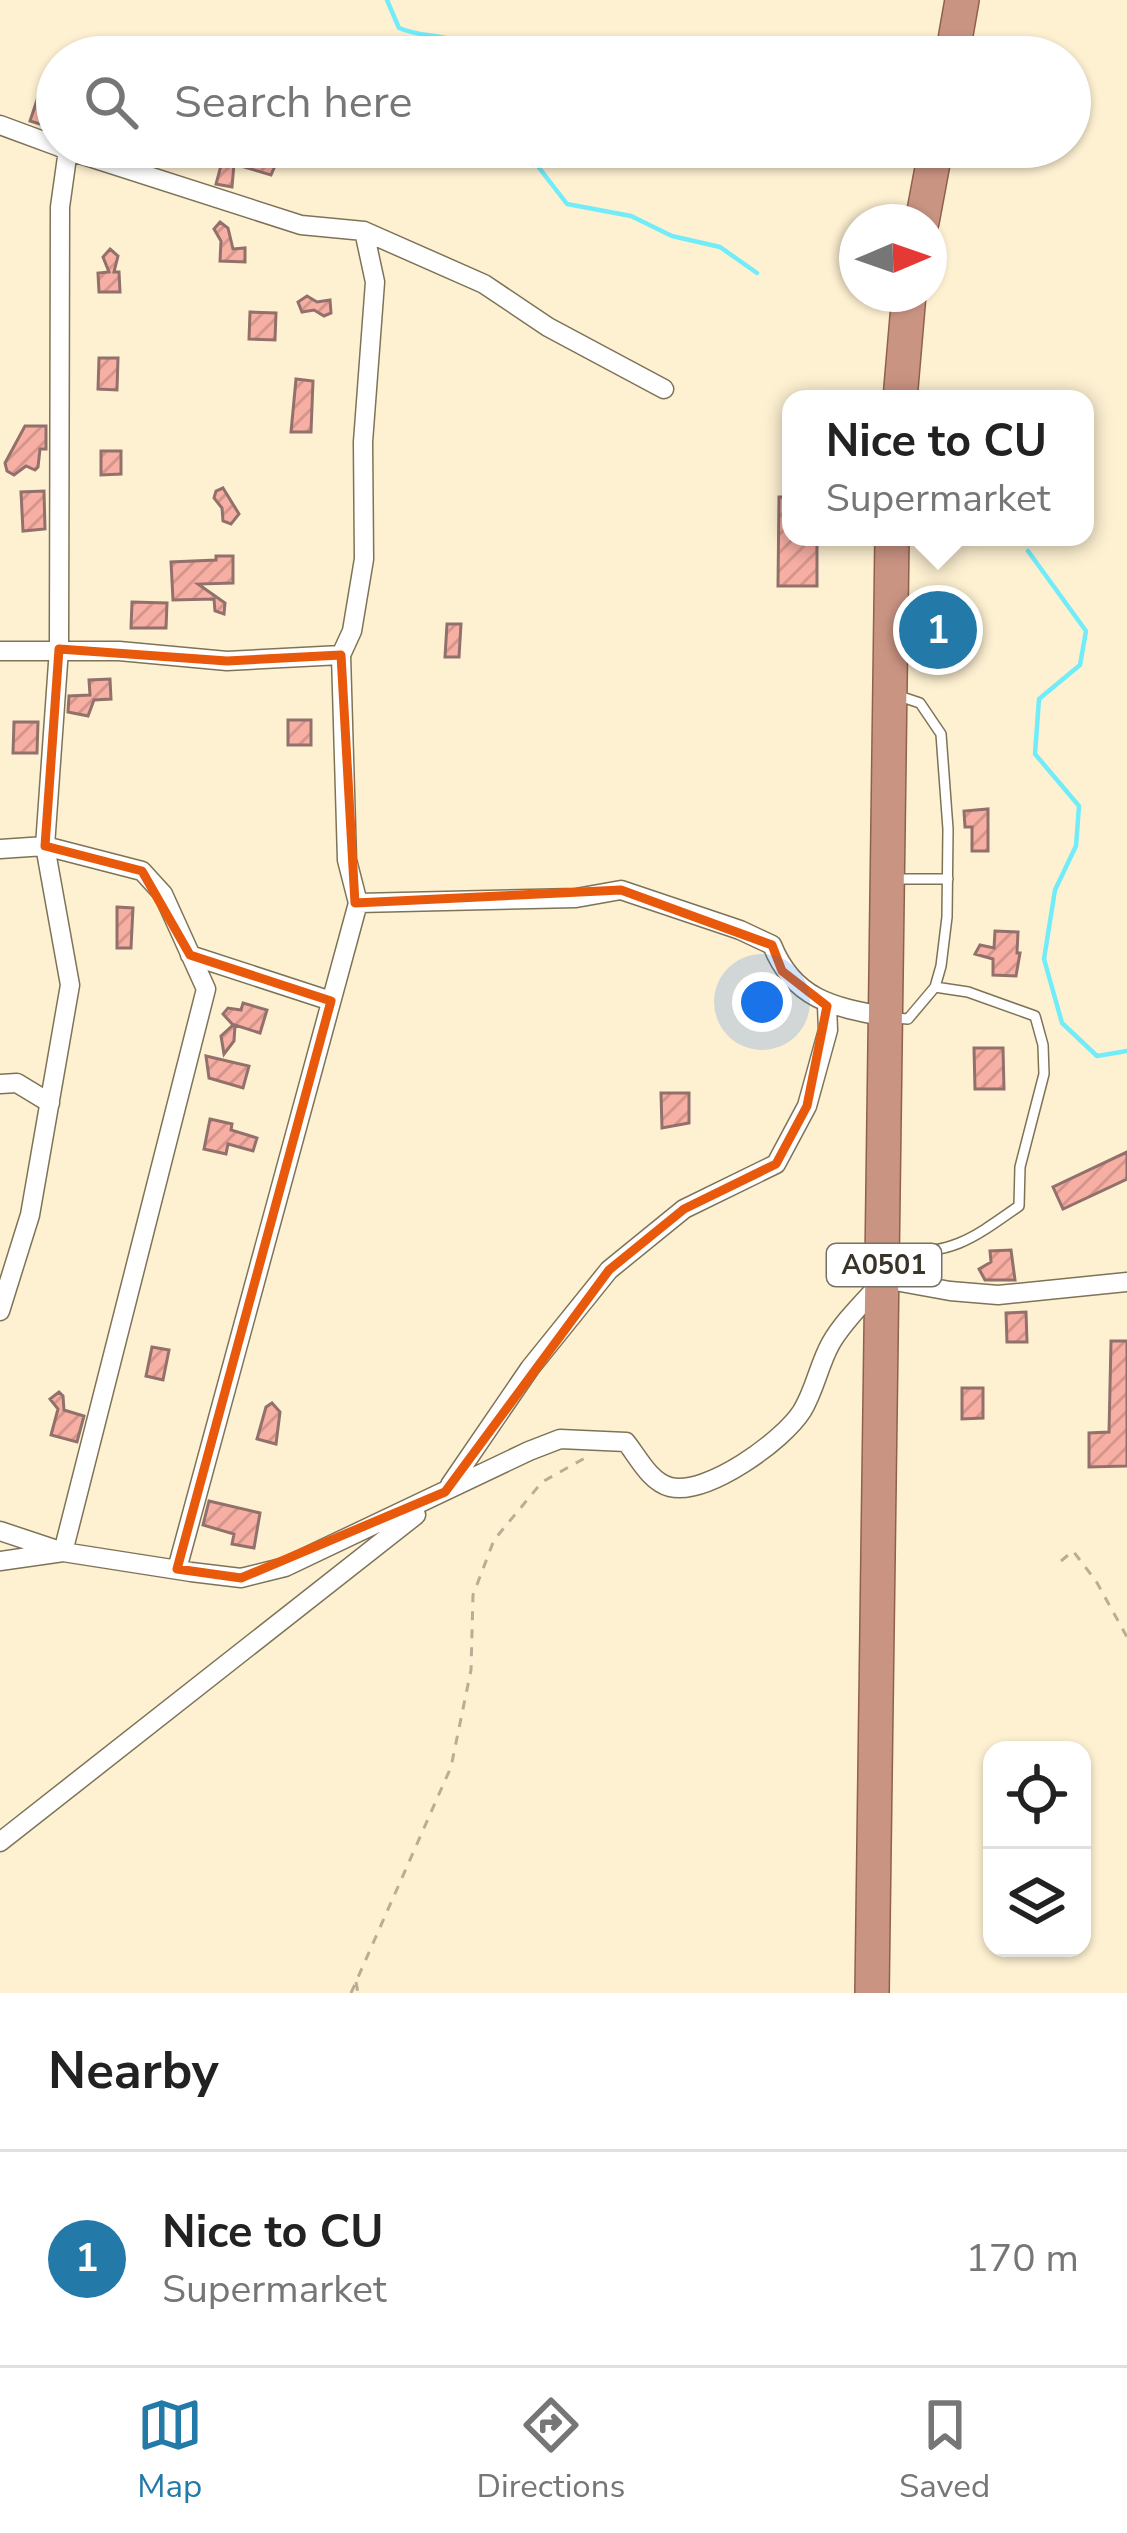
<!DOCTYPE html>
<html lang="en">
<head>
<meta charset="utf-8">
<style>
	body { margin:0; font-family:"Nunito Sans",sans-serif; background:#f2f2f2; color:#222 }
	.controls { position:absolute; right:36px; bottom:36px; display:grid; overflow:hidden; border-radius:24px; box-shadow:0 3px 9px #0004 }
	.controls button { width:108px; height:108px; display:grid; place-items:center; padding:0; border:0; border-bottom:3px solid #e0e0e0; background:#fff; color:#222; font:60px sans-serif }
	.compass { position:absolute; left:839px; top:204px; width:108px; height:108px; border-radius:50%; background:#fff; box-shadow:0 3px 9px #0004; rotate:88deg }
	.you { position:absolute; left:762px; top:1002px; width:42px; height:42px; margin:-30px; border:9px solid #fff; border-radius:50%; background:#1a73e8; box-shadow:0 0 0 18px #1a73e833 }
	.badge { display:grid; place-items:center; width:78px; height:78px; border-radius:50%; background:#2379a8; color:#fff; font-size:39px; font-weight:700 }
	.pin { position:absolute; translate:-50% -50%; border:6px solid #fff; box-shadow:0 3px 12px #0006 }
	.popup { position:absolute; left:782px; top:390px; width:312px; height:156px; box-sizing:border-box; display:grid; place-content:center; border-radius:24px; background:#fff; filter:drop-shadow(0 3px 9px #0005); font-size:39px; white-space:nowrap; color:#767676 }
	.popup b { font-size:45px; color:#222 }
	.popup::after { content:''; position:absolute; left:50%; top:100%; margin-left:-24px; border:24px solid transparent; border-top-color:#fff }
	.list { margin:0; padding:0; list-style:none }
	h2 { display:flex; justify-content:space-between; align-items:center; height:156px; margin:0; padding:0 48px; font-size:51px }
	h2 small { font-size:39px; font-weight:400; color:#767676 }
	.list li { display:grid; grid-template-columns:78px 1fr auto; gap:36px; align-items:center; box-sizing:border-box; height:216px; padding:0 48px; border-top:3px solid #e0e0e0 }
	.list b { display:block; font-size:45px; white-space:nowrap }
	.list p { margin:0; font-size:39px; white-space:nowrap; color:#767676 }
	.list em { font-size:39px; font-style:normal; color:#767676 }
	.icon { flex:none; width:66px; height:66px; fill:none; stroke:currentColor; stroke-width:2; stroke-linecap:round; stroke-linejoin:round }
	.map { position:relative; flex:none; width:1127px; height:1993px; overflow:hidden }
	.search { position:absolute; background:#fff; box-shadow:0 3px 9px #0004; left:36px; right:36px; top:36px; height:132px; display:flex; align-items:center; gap:30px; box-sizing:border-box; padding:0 42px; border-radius:66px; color:#767676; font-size:45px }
	.sheet { height:372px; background:#fff }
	nav { display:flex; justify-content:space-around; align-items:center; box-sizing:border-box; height:168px; border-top:3px solid #e0e0e0; background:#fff; font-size:33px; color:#767676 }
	nav a { display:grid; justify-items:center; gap:6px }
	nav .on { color:#2379a8 }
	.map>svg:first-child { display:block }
</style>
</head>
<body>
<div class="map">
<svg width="1127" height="1993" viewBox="0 0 1127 1993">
	<defs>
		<pattern id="building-hatch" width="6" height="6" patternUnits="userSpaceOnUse" patternTransform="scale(3)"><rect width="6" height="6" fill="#f7aea3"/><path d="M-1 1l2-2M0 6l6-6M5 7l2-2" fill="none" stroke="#d4968c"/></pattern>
	</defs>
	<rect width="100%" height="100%" fill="#fef1d2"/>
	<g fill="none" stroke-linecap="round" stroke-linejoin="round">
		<path stroke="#72ecf9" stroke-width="4.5" d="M387 0 399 28C425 39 441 31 465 47L463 57
			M523 147 567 204 631 216 672 236 720 247 757 273
			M1028 551 1086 631 1080 665 1039 699 1035 754 1079 806 1076 846 1055 890 1044 959 1062 1023 1097 1056 1127 1051"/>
	</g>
	<path fill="url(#building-hatch)" stroke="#92716c" stroke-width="3" d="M39 94 55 99 46 126 30 121Z
		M226 147 272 151 277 161 271 175 234 164 232 187 216 184Z
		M220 222 228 228 233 249 245 248V262L220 261 221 241 214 229Z
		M110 249 118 256 114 272H119L120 292H99L98 273 109 272 103 257Z
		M307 296 317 302 330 300 331 313 324 316 314 310 302 312 298 302Z
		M250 312 276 313 275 340 249 339Z
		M99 358H118L117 390 98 389Z
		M296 379 313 381 311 432H291Z
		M25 426H46V449H40L38 467 35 470 26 466 14 475 7 471 5 463Z
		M101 451H121V474L101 475Z
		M223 488 239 514 231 524 223 521 222 508 214 498 216 491Z
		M44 491 45 529 23 531 21 492Z
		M779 497H791V537H817V586H778Z
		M216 556H233V583L198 584 225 603 224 614 215 611 214 599 173 600 171 562 216 560Z
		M132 602 167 603 166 628H131Z
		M447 624H461L459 657H445Z
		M110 679 111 699 94 700 88 716 68 712 69 696 90 695 89 680Z
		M288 720H311V745H288Z
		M14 722H38L37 753H13Z
		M988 809V851H972V827H965L964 811Z
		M117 907 133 908 131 948H117Z
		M995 931 1018 932 1017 953H1020L1016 976 993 975V959L975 954 980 945 994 948Z
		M243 1003 267 1010 260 1033 235 1025 234 1041 224 1054 221 1036 233 1025 223 1014 228 1008 241 1010Z
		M974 1048H1003L1004 1089H975Z
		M206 1056 249 1066 243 1088 209 1078Z
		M661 1093H689V1123L662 1128Z
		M210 1119 232 1124 231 1130 257 1138 253 1151 228 1144 226 1154 204 1149Z
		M1127 1152V1179L1063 1209 1053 1187Z
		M1011 1250 1015 1280H985L979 1269 991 1262 990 1251Z
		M1026 1312 1027 1342H1007L1006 1313Z
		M1111 1341H1127V1466L1089 1467V1433L1109 1432Z
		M152 1347 169 1350 163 1380 146 1376Z
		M962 1388H983V1418L962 1419Z
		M59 1392 63 1396 64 1410 84 1416 77 1442 51 1435 58 1409 50 1399Z
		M272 1403 280 1412 276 1444 257 1439 266 1407Z
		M209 1501 260 1513 254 1548 232 1544 234 1534 203 1525Z"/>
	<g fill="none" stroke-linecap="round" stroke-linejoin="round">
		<defs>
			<path id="service" d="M893 879H948
				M895 1018 908 1019 935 987 941 966 947 917 948 829 941 734 920 703 896 695
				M891 1255C957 1250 965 1244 1019 1206L1020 1167 1044 1074 1043 1045 1035 1016 968 992 935 987"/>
			<path id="minor" d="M0 125 57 146
				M61 148 301 225 364 231 484 284 548 327 664 389
				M0 651H119L227 661 341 655 352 631 364 559 363 442 375 282 364 231
				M0 849 45 846 142 871 163 894 206 989 63 1552 0 1561
				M358 903 576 898 621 890 740 930 772 945C794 1000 834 1007 887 1017
				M190 955 331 1001
				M0 1084 17 1083 50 1103
				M0 1311 30 1215 70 985 45 846 59 649 60 207 68 150
				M450 1485 530 1368 609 1270 684 1209 776 1164 807 1106 828 1030 827 1006
				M0 1531 63 1552 191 1572 241 1578 285 1567 529 1451 560 1439 626 1442C638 1457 650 1482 670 1487 707 1496 783 1441 802 1411 815 1390 819 1364 831 1343 844 1320 867 1299 884 1279L950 1291 998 1295 1127 1282
				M177 1569 358 903 347 860 341 655
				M0 1842 416 1515"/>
			<path id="trunk" d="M952 57 962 0
				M922 222 936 147
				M900 399 909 294
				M872 1993 892 537"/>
		</defs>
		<use href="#service" stroke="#7e7357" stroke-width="12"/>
		<use href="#minor" stroke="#7e7357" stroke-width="21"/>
		<use href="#trunk" stroke="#8e614f" stroke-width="36"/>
		<path stroke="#b8ae95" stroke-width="3" stroke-dasharray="9 9" stroke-linecap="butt" d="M1061 1561 1073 1551 1096 1581 1127 1637
			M356 1982 358 1993
			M351 1993 451 1767 471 1670 473 1595 494 1540 542 1482 585 1458"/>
		<use href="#service" stroke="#fff" stroke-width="9"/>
		<use href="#minor" stroke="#fff" stroke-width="18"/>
		<use href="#trunk" stroke="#ca9483" stroke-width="33"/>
	</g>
	<path fill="none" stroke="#e8590c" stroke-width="9" stroke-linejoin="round" d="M59 649 227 661 341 655 355 903 621 890 772 945 782 971 827 1006 807 1106 776 1164 684 1209 609 1270 445 1492 241 1578 177 1569 331 1001 190 955 142 871 45 846Z"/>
	<g text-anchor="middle" stroke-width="10" stroke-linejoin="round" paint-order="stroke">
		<rect fill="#fff" stroke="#747168" stroke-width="3" x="827" y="1244" width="114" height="42" rx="9"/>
		<g font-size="27" font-weight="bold" fill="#393428">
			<text x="884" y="1274">A0501</text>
		</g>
	</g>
</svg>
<div class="controls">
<button><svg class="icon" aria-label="locate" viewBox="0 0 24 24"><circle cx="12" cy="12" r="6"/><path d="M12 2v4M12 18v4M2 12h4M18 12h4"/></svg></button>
<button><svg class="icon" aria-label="layers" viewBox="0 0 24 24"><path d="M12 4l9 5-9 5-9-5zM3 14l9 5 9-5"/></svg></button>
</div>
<svg class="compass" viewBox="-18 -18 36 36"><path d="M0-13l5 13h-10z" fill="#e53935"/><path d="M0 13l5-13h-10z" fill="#767676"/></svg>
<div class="you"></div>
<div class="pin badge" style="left:938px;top:630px">1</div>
<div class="popup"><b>Nice to CU</b>Supermarket</div>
<div class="search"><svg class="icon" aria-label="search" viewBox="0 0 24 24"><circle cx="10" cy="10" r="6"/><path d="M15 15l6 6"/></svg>Search here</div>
</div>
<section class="sheet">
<h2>Nearby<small></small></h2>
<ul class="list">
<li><span class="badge">1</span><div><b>Nice to CU</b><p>Supermarket</p></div><em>170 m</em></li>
</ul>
</section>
<nav>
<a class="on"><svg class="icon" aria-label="map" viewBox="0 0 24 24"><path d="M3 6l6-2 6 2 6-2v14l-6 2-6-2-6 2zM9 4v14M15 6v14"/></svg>Map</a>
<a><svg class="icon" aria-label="directions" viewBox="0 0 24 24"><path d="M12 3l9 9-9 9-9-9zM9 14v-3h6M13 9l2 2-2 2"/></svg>Directions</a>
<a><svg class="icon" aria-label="saved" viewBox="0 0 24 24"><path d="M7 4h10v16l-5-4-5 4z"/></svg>Saved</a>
</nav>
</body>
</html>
